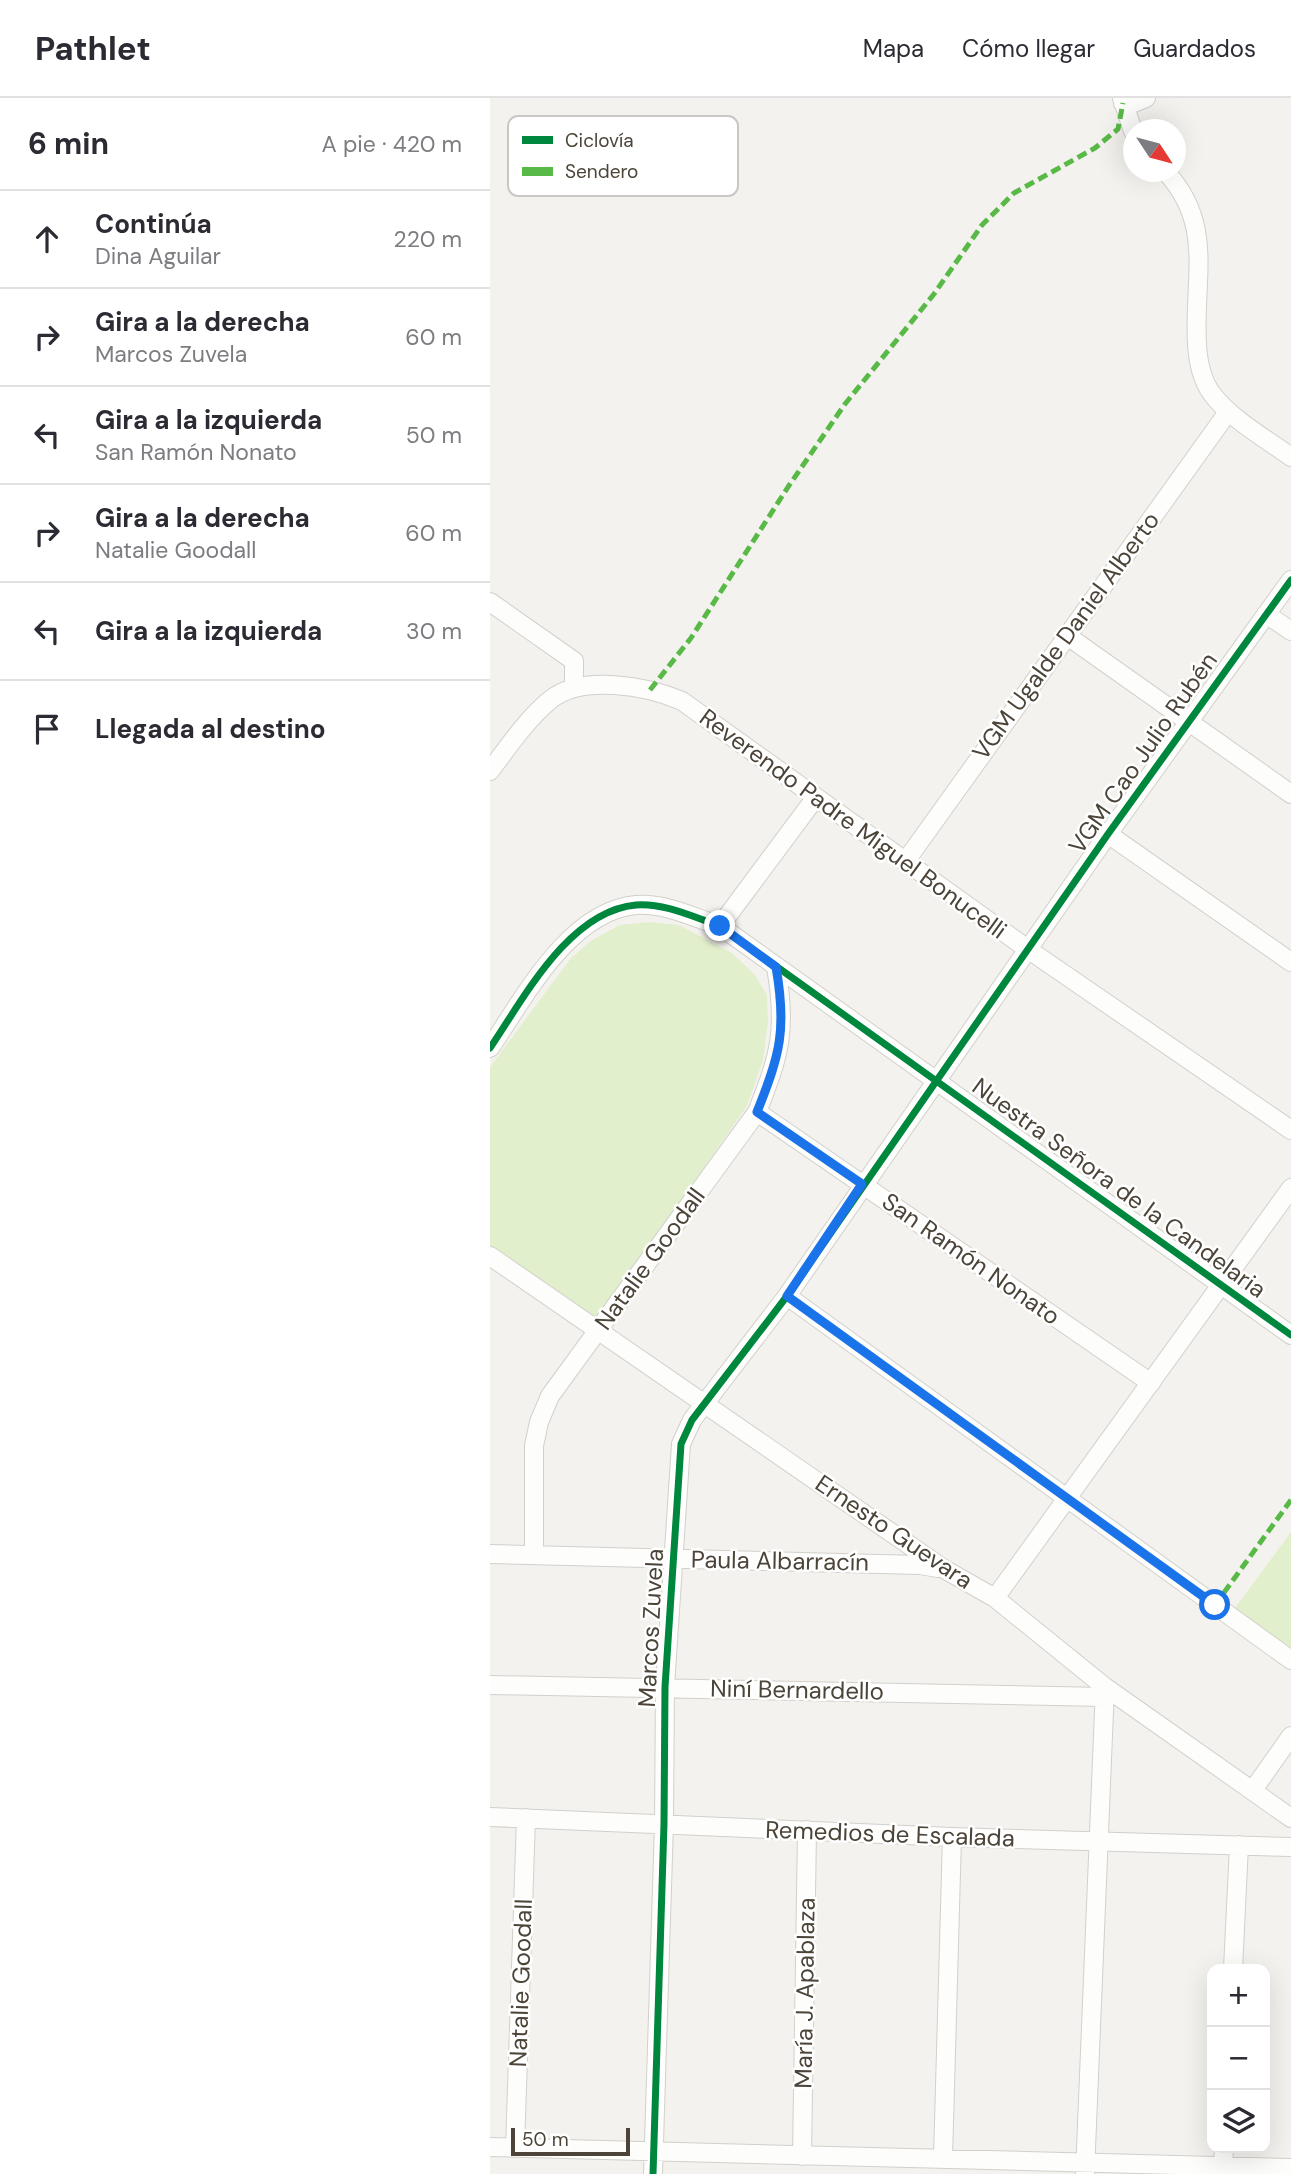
<!DOCTYPE html>
<html lang="es">
<head>
<meta charset="utf-8">
<style>
	body { margin:0; font-family:"DM Sans",sans-serif; background:#f2f2f3; color:#2b2b33 }
	.controls { position:absolute; right:21px; bottom:21px; display:grid; overflow:hidden; border-radius:14px; box-shadow:0 7px 28px #0002 }
	.controls button { width:63px; height:63px; display:grid; place-items:center; padding:0; border:0; border-bottom:2px solid #e1e1e2; background:#fff; color:#2b2b33; font:35px sans-serif }
	.compass { position:absolute; left:633px; top:21px; width:63px; height:63px; border-radius:50%; background:#fff; box-shadow:0 7px 28px #0002; rotate:126deg }
	.scale { position:absolute; left:21px; bottom:18px; width:119px; box-sizing:border-box; padding-left:7px; border:4px solid #4c4438; border-top:0; font-size:19px; line-height:24px; white-space:nowrap; color:#4c4438; -webkit-text-stroke:5px #fff; paint-order:stroke }
	.stop { position:absolute; width:21px; height:21px; margin:-16px; border:5px solid #1a73e8; border-radius:50%; background:#fff }
	.stop.end { background:#1a73e8; border-color:#fff; box-shadow:0 2px 7px #0008 }
	.list { margin:0; padding:0; list-style:none }
	h2 { display:flex; justify-content:space-between; align-items:center; height:91px; margin:0; padding:0 28px; font-size:30px }
	h2 small { font-size:23px; font-weight:400; color:#7c7c81 }
	.list li { display:grid; grid-template-columns:46px 1fr auto; gap:21px; align-items:center; box-sizing:border-box; height:98px; padding:0 28px; border-top:2px solid #e1e1e2 }
	.list b { display:block; font-size:26px; white-space:nowrap }
	.list p { margin:0; font-size:23px; white-space:nowrap; color:#7c7c81 }
	.list em { font-size:23px; font-style:normal; color:#7c7c81 }
	.icon { flex:none; width:38px; height:38px; fill:none; stroke:currentColor; stroke-width:2; stroke-linecap:round; stroke-linejoin:round }
	.map { position:relative; flex:none; width:801px; height:2076px; overflow:hidden }
	header { display:flex; align-items:center; gap:42px; box-sizing:border-box; height:98px; padding:0 35px; background:#fff; border-bottom:2px solid #e1e1e2 }
	header strong { font-size:33px }
	nav { display:flex; gap:38px; margin-inline-start:auto; font-size:24px }
	main { display:flex }
	aside { flex:1; background:#fff }
	.map>svg:first-child { display:block }
</style>
</head>
<body>
<header>
<strong>Pathlet</strong>
<nav><a>Mapa</a><a>Cómo llegar</a><a>Guardados</a></nav>
</header>
<main>
<aside>
<h2>6 min<small>A pie · 420 m</small></h2>
<ul class="list">
<li><svg class="icon" aria-label="ahead" viewBox="0 0 24 24"><path d="M12 20V5M6 11l6-6 6 6"/></svg><div><b>Continúa</b><p>Dina Aguilar</p></div><em>220 m</em></li>
<li><svg class="icon" aria-label="right" viewBox="0 0 24 24"><path d="M7 20v-9h11M14 6l5 5-5 5"/></svg><div><b>Gira a la derecha</b><p>Marcos Zuvela</p></div><em>60 m</em></li>
<li><svg class="icon" aria-label="left" viewBox="0 0 24 24"><path d="M17 20v-9H6M10 6l-5 5 5 5"/></svg><div><b>Gira a la izquierda</b><p>San Ramón Nonato</p></div><em>50 m</em></li>
<li><svg class="icon" aria-label="right" viewBox="0 0 24 24"><path d="M7 20v-9h11M14 6l5 5-5 5"/></svg><div><b>Gira a la derecha</b><p>Natalie Goodall</p></div><em>60 m</em></li>
<li><svg class="icon" aria-label="left" viewBox="0 0 24 24"><path d="M17 20v-9H6M10 6l-5 5 5 5"/></svg><div><b>Gira a la izquierda</b></div><em>30 m</em></li>
<li><svg class="icon" aria-label="arrive" viewBox="0 0 24 24"><path d="M6 21V4h12l-3 4 3 4H6"/></svg><div><b>Llegada al destino</b></div></li>
</ul>
</aside>
<div class="map">
<svg width="801" height="2076" viewBox="0 0 801 2076">
	<rect width="100%" height="100%" fill="#f4f2ee"/>
	<path fill="#e2efcc" d="M158 824 189 827 242 855 265 877 277 897 278 924 273 962 257 1008 104 1226 0 1151V969L81 860 102 842 130 827Z
		M801 1434V1552L745 1510Z"/>
	<g fill="none" stroke-linecap="round" stroke-linejoin="round">
		<defs>
			<path id="street" d="M632 0 643 33
				M633 5 639 7 656 0
				M676 74C725 127 703 181 707 246 708 264 711 281 722 296 742 322 775 340 801 359
				M0 504 84 563V589
				M776 516 801 533
				M576 537 801 696
				M0 673C18 649 37 621 60 602 92 576 157 588 192 603L539 852 801 1032
				M618 736 801 864
				M415 764 738 314
				M230 828 326 699
				M0 950C34 900 79 813 146 807 175 805 203 819 230 828L801 1237
				M267 1014 661 1285
				M0 1158 454 1471 505 1500 615 1589 801 1720
				M297 1198 801 1562
				M0 1456 430 1467 448 1470
				M44 1457V1348L49 1324 60 1298 267 1014C290 956 297 932 286 869
				M505 1500 801 1090
				M0 1587 615 1599
				M763 1692 801 1638
				M0 1719 462 1739 801 1749
				M743 1871 749 1747
				M0 2049 801 2070
				M25 2050 36 1720
				M312 2058 317 1732
				M453 2060 462 1739
				M733 2068 734 2050
				M595 2075 615 1589
				M163 2076 174 1726 175 1589 191 1346 202 1322 297 1198 618 736 801 482"/>
		</defs>
		<use href="#street" stroke="#d2d0cb" stroke-width="20"/>
		<use href="#street" stroke="#fdfdfc" stroke-width="18"/>
		<path stroke="#58b947" stroke-width="5" stroke-dasharray="10 5" stroke-linecap="butt" d="M160 592 201 540 298 389 355 306 444 196 492 127 524 95 605 50 628 31 633 5
			M725 1507 801 1402"/>
		<defs>
			<path id="cycleway" d="M0 950C34 900 79 813 146 807 175 805 203 819 230 828L801 1237
				M163 2076 174 1726 175 1589 191 1346 202 1322 297 1198 618 736 801 482"/>
		</defs>
		<use href="#cycleway" stroke="#fff" stroke-width="11"/>
		<use href="#cycleway" stroke="#00873e" stroke-width="7"/>
	</g>
	<g fill="none" stroke-linecap="round" stroke-linejoin="round">
		<path stroke="#1a73e8" stroke-width="9" d="M230 828 286 869C297 932 290 956 267 1014L372 1086 297 1198 725 1507"/>
	</g>
	<g text-anchor="middle" stroke-width="5" stroke-linejoin="round" paint-order="stroke">
		<g font-size="24" fill="#4c4438" stroke="#fff">
			<text transform="translate(576 538) rotate(-54)" y="8">VGM Ugalde Daniel Alberto</text>
			<text transform="translate(653 655) rotate(-55)" y="8">VGM Cao Julio Rubén</text>
			<text transform="translate(363 726) rotate(36)" y="8">Reverendo Padre Miguel Bonucelli</text>
			<text transform="translate(629 1090) rotate(36)" y="8">Nuestra Señora de la Candelaria</text>
			<text transform="translate(160 1161) rotate(-54)" y="8">Natalie Goodall</text>
			<text transform="translate(481 1161) rotate(35)" y="8">San Ramón Nonato</text>
			<text transform="translate(404 1434) rotate(34)" y="8">Ernesto Guevara</text>
			<text transform="translate(290 1463) rotate(1)" y="8">Paula Albarracín</text>
			<text transform="translate(161 1530) rotate(-87)" y="8">Marcos Zuvela</text>
			<text transform="translate(307 1592) rotate(1)" y="8">Niní Bernardello</text>
			<text transform="translate(400 1736) rotate(2)" y="8">Remedios de Escalada</text>
			<text transform="translate(31 1885) rotate(-88)" y="8">Natalie Goodall</text>
			<text transform="translate(315 1895) rotate(-89)" y="8">María J. Apablaza</text>
		</g>
	</g>
	<rect x="18" y="18" width="230" height="80" rx="10" fill="#fff" stroke="#c9c7c3" stroke-width="2"/>
	<rect x="32" y="38" width="31" height="8" fill="#00873e"/>
	<rect x="32" y="69" width="31" height="9" fill="#58b947"/>
	<g font-size="19" fill="#4c4438">
		<text x="75" y="49">Ciclovía</text>
		<text x="75" y="80">Sendero</text>
	</g>
</svg>
<div class="controls">
<button>+</button>
<button>−</button>
<button><svg class="icon" aria-label="layers" viewBox="0 0 24 24"><path d="M12 4l9 5-9 5-9-5zM3 14l9 5 9-5"/></svg></button>
</div>
<svg class="compass" viewBox="-18 -18 36 36"><path d="M0-13l5 13h-10z" fill="#e53935"/><path d="M0 13l5-13h-10z" fill="#7c7c81"/></svg>
<div class="scale">50 m</div>
<div class="stop" style="left:725px;top:1507px"></div>
<div class="stop end" style="left:230px;top:828px"></div>
</div>
</main>
</body>
</html>
